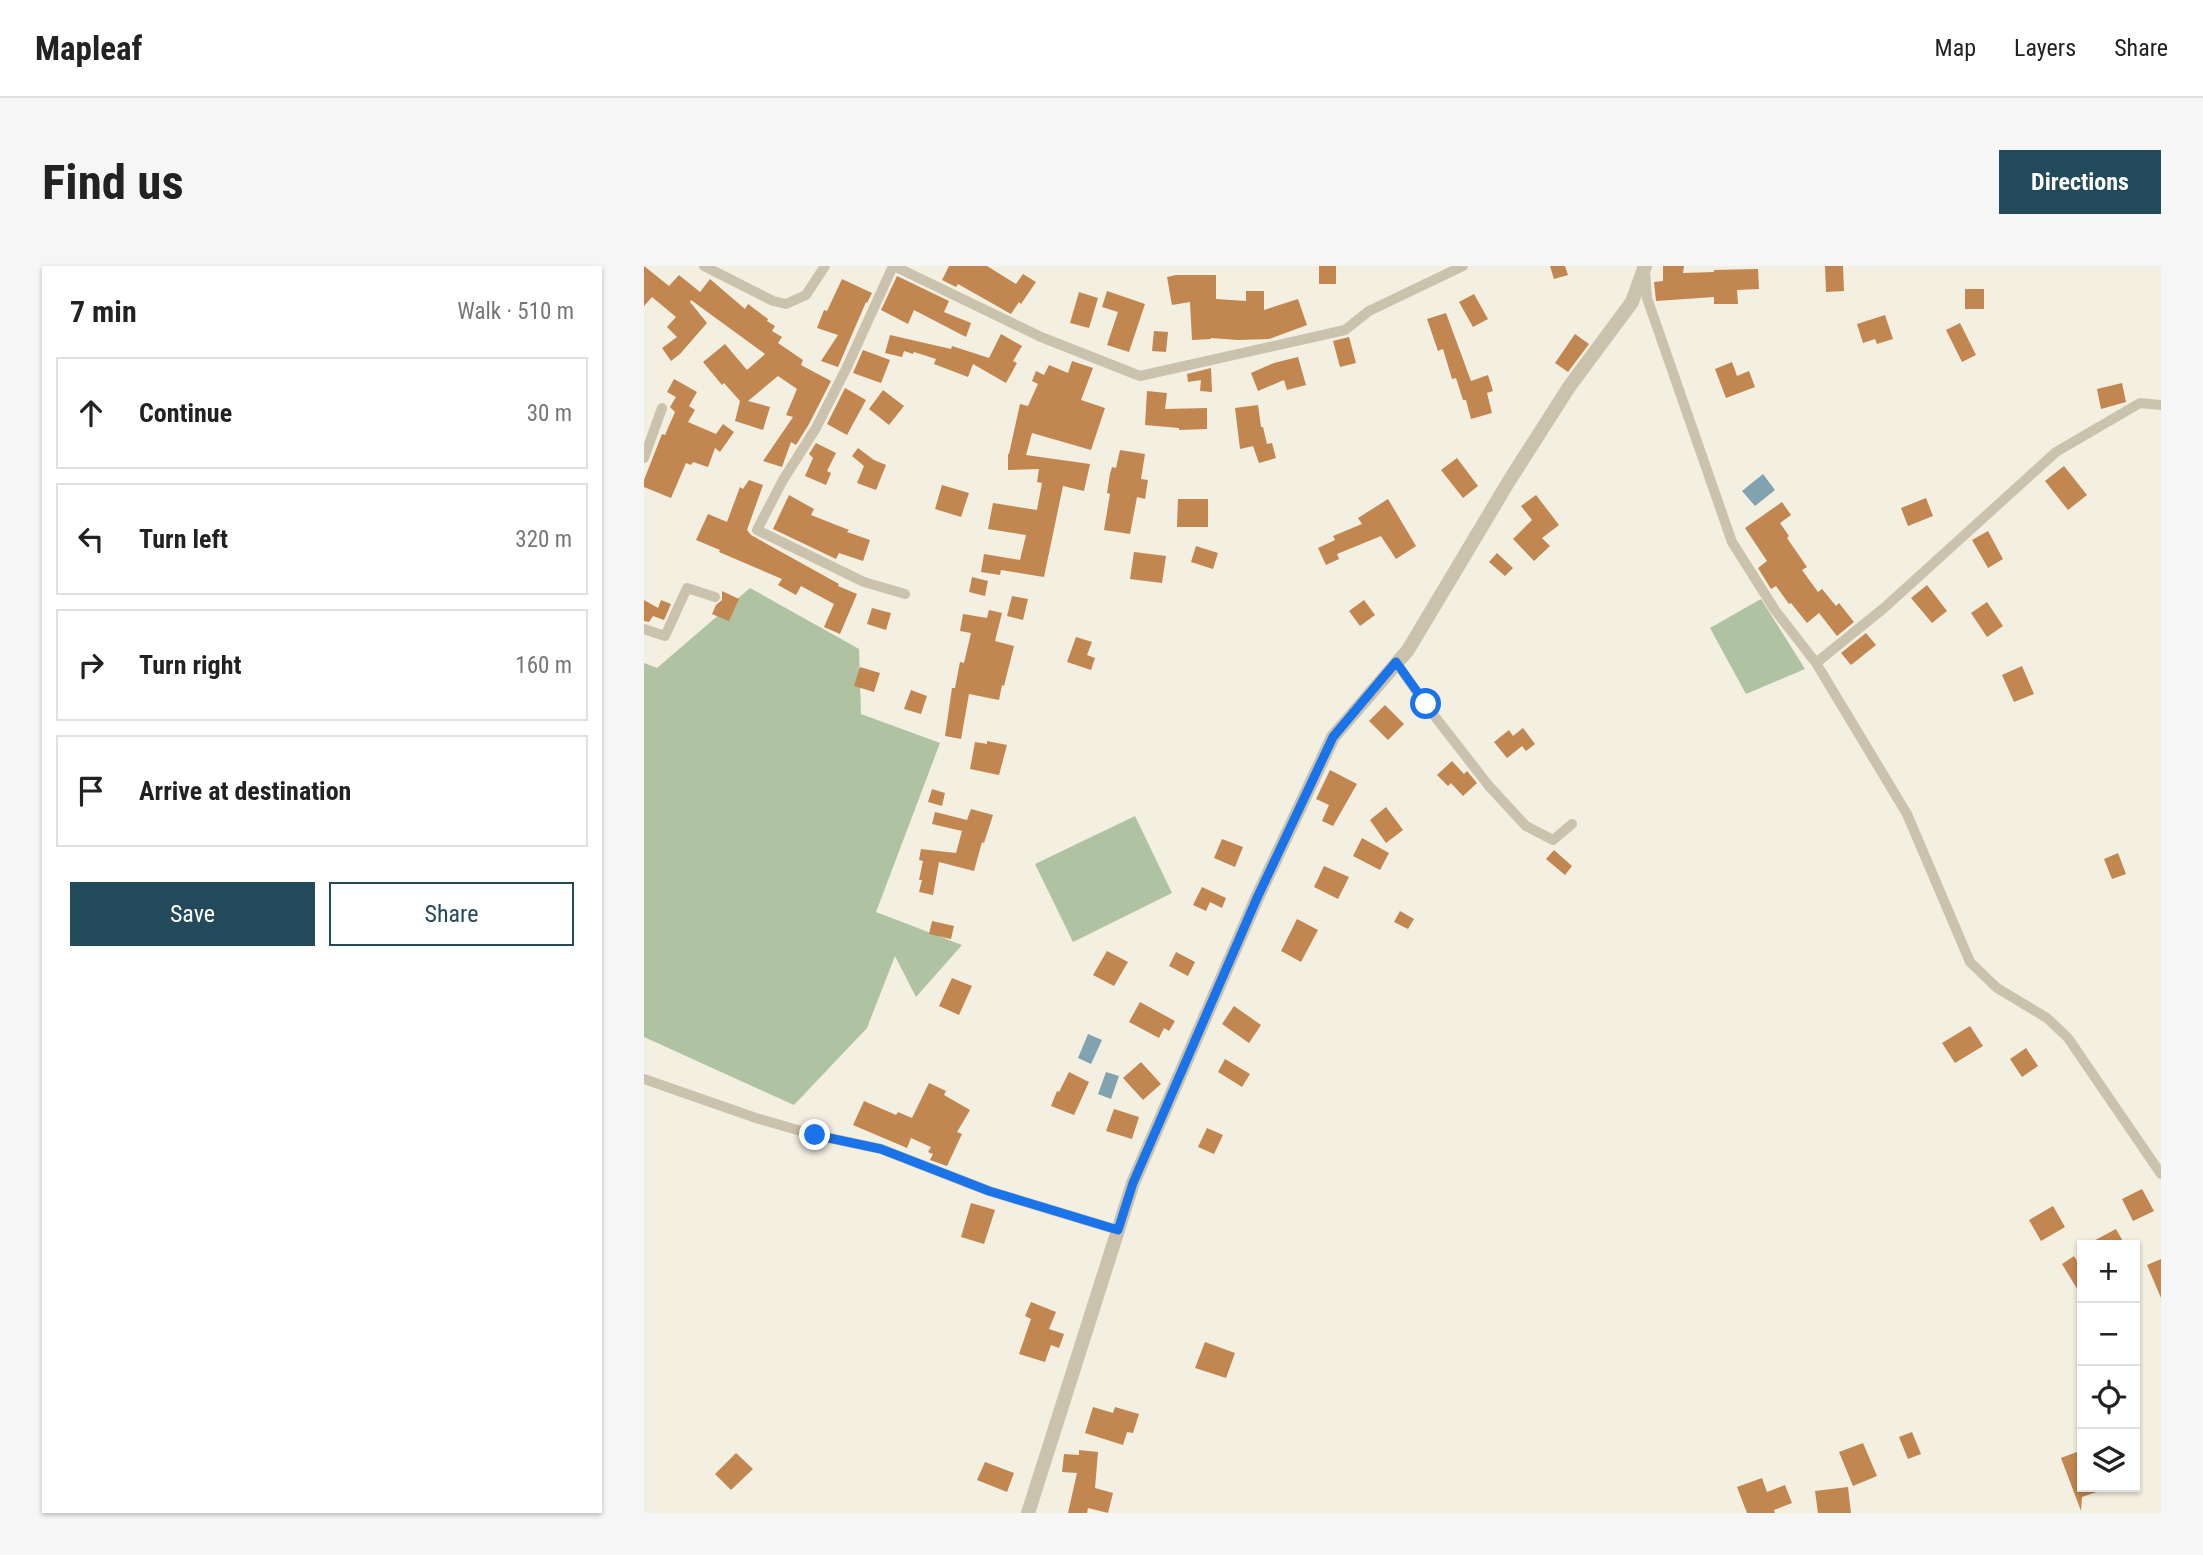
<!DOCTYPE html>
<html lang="en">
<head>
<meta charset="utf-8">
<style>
	body { margin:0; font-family:"Roboto Condensed",sans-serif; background:#f6f6f6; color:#222 }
	.controls { position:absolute; right:21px; bottom:21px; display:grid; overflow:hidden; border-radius:0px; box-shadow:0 2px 5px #0004 }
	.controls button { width:63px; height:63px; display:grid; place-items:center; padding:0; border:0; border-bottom:2px solid #e0e0e0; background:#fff; color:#222; font:35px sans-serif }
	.stop { position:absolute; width:21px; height:21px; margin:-16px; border:5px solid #1a73e8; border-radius:50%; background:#fff }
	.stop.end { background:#1a73e8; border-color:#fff; box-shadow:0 2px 7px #0008 }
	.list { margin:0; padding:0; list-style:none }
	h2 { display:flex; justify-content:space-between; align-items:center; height:91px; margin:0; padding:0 28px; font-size:30px }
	h2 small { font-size:23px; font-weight:400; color:#767676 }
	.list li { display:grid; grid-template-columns:46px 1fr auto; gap:21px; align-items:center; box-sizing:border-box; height:112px; margin:0 14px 14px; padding:0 14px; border:2px solid #e0e0e0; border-radius:0px }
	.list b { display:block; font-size:26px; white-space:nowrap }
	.list em { font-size:23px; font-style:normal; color:#767676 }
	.actions { display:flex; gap:14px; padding:21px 28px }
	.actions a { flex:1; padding:16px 0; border:2px solid #224a5b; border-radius:0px; text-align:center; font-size:24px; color:#224a5b }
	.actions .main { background:#224a5b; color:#fff }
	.icon { flex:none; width:38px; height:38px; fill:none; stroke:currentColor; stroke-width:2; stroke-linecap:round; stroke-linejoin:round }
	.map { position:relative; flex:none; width:1517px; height:1247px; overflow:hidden; border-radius:0px }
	header { display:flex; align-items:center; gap:42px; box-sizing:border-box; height:98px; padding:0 35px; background:#fff; border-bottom:2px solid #e0e0e0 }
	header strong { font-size:33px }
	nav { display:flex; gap:38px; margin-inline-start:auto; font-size:24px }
	.intro { display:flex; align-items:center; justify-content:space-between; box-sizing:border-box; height:168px; padding:0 42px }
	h1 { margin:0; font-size:49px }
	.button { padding:18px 32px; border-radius:0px; background:#224a5b; color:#fff; font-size:24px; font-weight:700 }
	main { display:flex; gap:42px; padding:0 42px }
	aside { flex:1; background:#fff; border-radius:0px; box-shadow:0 2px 5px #0004 }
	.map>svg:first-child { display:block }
</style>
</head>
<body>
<header>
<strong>Mapleaf</strong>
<nav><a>Map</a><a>Layers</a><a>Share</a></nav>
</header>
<div class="intro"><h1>Find us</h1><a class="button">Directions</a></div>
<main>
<aside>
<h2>7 min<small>Walk · 510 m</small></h2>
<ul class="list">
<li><svg class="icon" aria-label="ahead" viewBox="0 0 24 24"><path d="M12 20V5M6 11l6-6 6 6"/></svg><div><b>Continue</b></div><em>30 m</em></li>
<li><svg class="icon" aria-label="left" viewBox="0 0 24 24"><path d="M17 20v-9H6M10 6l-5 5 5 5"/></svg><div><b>Turn left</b></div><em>320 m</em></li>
<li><svg class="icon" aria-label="right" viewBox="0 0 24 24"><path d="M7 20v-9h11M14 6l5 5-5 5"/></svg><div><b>Turn right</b></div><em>160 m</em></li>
<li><svg class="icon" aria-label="arrive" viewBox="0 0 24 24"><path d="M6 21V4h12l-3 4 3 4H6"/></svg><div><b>Arrive at destination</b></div></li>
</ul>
<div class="actions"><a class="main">Save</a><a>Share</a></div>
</aside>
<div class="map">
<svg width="1517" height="1247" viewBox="0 0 1517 1247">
	<rect width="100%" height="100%" fill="#f3efe1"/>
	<path fill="#afc2a1" d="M106 322 215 383 217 448 296 477 232 646 318 679 272 731 251 690 223 762 150 839 0 771V397L13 402Z
		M1117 333 1161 403 1102 428 1066 362Z
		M491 550 528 627 429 676 391 598Z"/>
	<path fill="#81a3af" d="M1119 208 1131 224 1111 240 1098 225Z
		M444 768 458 774 447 798 434 792Z
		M462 806 475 810 467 833 454 828Z"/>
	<path fill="#c28650" d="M0 0 25 20 35 9 56 26 66 13 101 43 104 38 124 53 123 55 131 60 128 65 138 71 134 77 159 94 157 99 187 115 165 158 152 179 147 176 138 201 119 195 149 151 142 149 153 123 134 110 104 135 126 141 119 164 91 155 96 135 80 117 78 119 59 96 81 78 103 104 121 88 47 34 46 36 63 57 36 88 27 95 18 82 33 71 23 61 32 51 8 31 0 40Z
		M305 0H343L372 18 379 8 392 16 377 38 375 36 367 48 314 18 312 21 298 14Z
		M675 0H692V18H675Z
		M906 0H921L924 9 910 13Z
		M1019 0H1040L1039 7 1070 6V4L1114 3 1115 23 1093 24 1094 38H1070V31L1012 35 1010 16 1019 15Z
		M1181 0H1199L1200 25 1182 26Z
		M532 9H572V33L602 35V25H620V44L654 33 663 59 625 73 594 74 567 72V73L548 74 546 36 528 39 523 11Z
		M253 10 305 35 300 46 327 57 322 71 270 44 264 58 237 44Z
		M198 13 228 27 223 37 222 36 194 101 177 95 194 69 173 62 180 44 183 45Z
		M1321 23H1340V43H1321Z
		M463 25 501 38 485 86 463 79 474 46 458 41Z
		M435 26 454 32 445 62 426 57Z
		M830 28 844 53 829 61 815 36Z
		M802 47 827 115 844 109 849 125 843 127 848 147 827 153 822 134H819L812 112 808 113 799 83 794 85 783 53Z
		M1241 49 1249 73 1233 78 1231 73 1219 77 1213 58Z
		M1316 57 1332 89 1318 96 1302 64Z
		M510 65 524 66 522 86 508 85Z
		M357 68 378 80 369 95 373 97 362 117 329 98 324 111 290 98 292 93 270 86 269 88 260 85 258 91 241 87 246 69 307 83 308 80 345 92Z
		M931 68 945 78 924 106 911 97Z
		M705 71 712 97 696 101 689 75Z
		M219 84 246 94 237 117 209 107Z
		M654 91 662 119 643 124 640 114 614 125 607 107 630 97Z
		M428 95 449 102 437 134 461 142 447 184 388 167 382 189 446 198 440 225 419 220 400 311 357 304 356 309 337 306 340 288 376 294 382 269 344 263 349 237 393 244 398 217 393 216 395 203 364 204V188H365L376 138 384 140 394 118 388 115 392 105 400 109 405 99 424 107Z
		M1088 96 1093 110 1105 105 1111 121 1082 132 1071 103Z
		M567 102 568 126 556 125 557 114 544 116 543 108Z
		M30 113 53 126 45 140 51 144 44 156 72 168 79 158 90 166 76 186 71 182 64 201 49 196 47 199 42 197 27 232 0 221V214L18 168 21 169 31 146 26 141 32 131 23 126Z
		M1478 117 1482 136 1457 143 1453 123Z
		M201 122 222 134 203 169 183 158Z
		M239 124 260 140 245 159 225 143Z
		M503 125 523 127 521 143 563 142V163L535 164V162L501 159Z
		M614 139 617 161H619L623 178 628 177 632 192 615 197 609 180 596 183 591 142Z
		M172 177 192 187 183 205 187 207 182 219 161 210 169 192 165 188Z
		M214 182 230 194 242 199 232 224 213 217 220 200 208 190Z
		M476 184 501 188 497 213 504 214 501 233 493 231 486 268 460 264 466 228 463 227 466 208 468 201 472 202Z
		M813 192 834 220 819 232 797 204Z
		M1420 200 1443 229 1424 244 1401 215Z
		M105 214 119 219 103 264 107 269 195 318 194 320 213 328 196 368 180 361 190 338 157 320 152 329 134 319 138 313 75 286 76 284 52 274 64 248 83 256 96 221 99 223Z
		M298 219 325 227 317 251 291 243Z
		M145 229 170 243 167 249 205 264 203 266 226 274 219 295 195 287 192 293 129 263Z
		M892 229 915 259 898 272 906 280 890 295 869 273 888 254 877 240Z
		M1282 232 1289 250 1264 260 1257 242Z
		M534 233H564V261H533Z
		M744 233 772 280 752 293 737 270 693 288 695 293 682 299 674 282 691 274 689 270 718 258 714 252Z
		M1138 236 1147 249 1136 257 1145 270 1143 272 1163 301 1158 304 1174 326 1178 323 1192 340 1195 337 1210 356 1193 370 1175 347 1163 357 1147 337 1145 338 1132 320 1127 323 1114 302 1123 295 1101 262Z
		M1344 265 1359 293 1344 302 1328 274Z
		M552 280 574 287 569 303 547 296Z
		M490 286 522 290 518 317 486 313Z
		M853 287 869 302 861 310 845 296Z
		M328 311 344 315 341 330 325 326Z
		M1283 319 1303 345 1288 357 1267 332Z
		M78 325 95 333 85 355 68 348 72 339 78 334Z
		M368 330 384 333 379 354 363 350Z
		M0 334 14 342 17 334 27 338 20 354 9 350 5 356 0 355Z
		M720 334 731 349 716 360 705 345Z
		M1343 336 1359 360 1343 371 1327 347Z
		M228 342 247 347 242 364 223 358Z
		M345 344 358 347 351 375 370 380 360 420 358 419 355 434 325 428 317 473 301 470 308 422H311L316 396 320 397 327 367 316 365 319 348 343 352Z
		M1222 367 1232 379 1207 399 1197 387Z
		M432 371 448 376 443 389 451 392 447 404 423 396Z
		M1378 400 1390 428 1370 436 1358 409Z
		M216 401 236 407 230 426 210 420Z
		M267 424 283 430 277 448 260 443Z
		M741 439 760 458 744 474 725 455Z
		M879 462 891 478 882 485 878 480 863 492 850 476 865 464 869 470Z
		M343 475 363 479 355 509 326 503 331 476 343 478Z
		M808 495 820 508 823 505 833 517 819 530 807 517 804 520 793 509Z
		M686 504 713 518 689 560 678 555 685 539 672 533Z
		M288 523 301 527 298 540 284 536Z
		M742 541 759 564 742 577 726 554Z
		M327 543 349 549 340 577 338 576 330 605 295 596 289 629 275 626 278 614H275L279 595 275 594 277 583 312 587 318 565 288 558 291 546 323 554Z
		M718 572 745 587 736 604 709 590Z
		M578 573 599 581 591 601 570 592Z
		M910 584 928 600 921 609 902 593Z
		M1474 587 1482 608 1468 613 1460 593Z
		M680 600 705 611 694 633 670 621Z
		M558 621 582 632 578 642 566 636 562 645 549 639Z
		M756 645 770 653 764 663 750 656Z
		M653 653 674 664 657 696 637 685Z
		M288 655 310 660 307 673 285 668Z
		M463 685 484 696 470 720 449 709Z
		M532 686 551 696 544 710 525 700Z
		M308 712 328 720 315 749 295 740Z
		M496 736 531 755 525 765 520 762 515 772 485 756Z
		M590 740 617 759 605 777 578 758Z
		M1326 760 1339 780 1311 797 1298 777Z
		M1382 782 1394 800 1378 811 1366 793Z
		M581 793 606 808 598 821 574 806Z
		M497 796 517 818 499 834 479 812Z
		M425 806 445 816 430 849 407 840 413 825 415 826Z
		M285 817 302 825 300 829 326 844 313 866 318 868 303 900 286 894 289 888 284 886 287 881 267 872 263 882 209 859 220 835 252 849 254 846 268 852Z
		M470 843 495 851 488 873 462 865Z
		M563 862 579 869 570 888 554 881Z
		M1498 923 1510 945 1489 955 1478 933Z
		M327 937 351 944 340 978 317 971Z
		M1409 940 1421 961 1397 975 1385 954Z
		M1472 963 1481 979H1442Z
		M1430 990 1438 1003V1031L1418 998Z
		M1517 993V1032L1503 999Z
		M387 1036 412 1046 405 1063 420 1068 415 1082 407 1079 401 1096 375 1088 387 1053 381 1050Z
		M561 1076 591 1087 582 1112 551 1102Z
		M449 1141 469 1147 471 1141 495 1148 489 1167 483 1166 479 1179 441 1167Z
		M1268 1166 1277 1188 1264 1193 1255 1171Z
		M1219 1177 1233 1210 1209 1220 1195 1186Z
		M435 1184 454 1186 451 1222 469 1227 464 1247 444 1242 443 1247H424L433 1207 418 1206 420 1188 435 1189Z
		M1438 1184V1221L1464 1222 1438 1231 1437 1245 1417 1192Z
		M92 1187 109 1203 87 1224 71 1208Z
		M341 1196 370 1207 363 1226 333 1214Z
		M1118 1212 1123 1226 1141 1219 1148 1237 1130 1244 1131 1247H1103L1093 1221Z
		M1204 1221 1207 1247H1174L1171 1225Z"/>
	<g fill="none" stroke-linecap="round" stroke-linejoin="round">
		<path stroke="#cbc2ad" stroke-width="10" d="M60 0 129 35 142 38 162 29 181 0
			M249 0 203 101 172 162 139 214 113 264 220 316 261 328
			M250 0 397 71 496 110 701 64 725 45 819 0
			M1001 6 1003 32 1088 276 1131 344 1172 397 1263 548 1326 696 1353 722 1403 752 1424 772 1517 908
			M0 192 18 142
			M0 363 21 370 43 322 71 331
			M752 396 781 438 845 520 882 560 909 574 928 558
			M1172 397 1240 342 1412 186 1496 137 1517 139
			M0 813 112 852 171 869 237 883 345 925 474 964"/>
		<path stroke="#cbc2ad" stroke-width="14" d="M384 1247 489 917 613 632 689 471 764 384 865 215 925 121 988 36 1001 0"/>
	</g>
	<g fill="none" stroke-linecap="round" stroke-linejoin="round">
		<path stroke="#1a73e8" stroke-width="9" d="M171 869 237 883 345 925 474 964 489 917 613 632 689 471 752 396 782 438"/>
	</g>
</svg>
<div class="controls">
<button>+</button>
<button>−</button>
<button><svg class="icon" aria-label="locate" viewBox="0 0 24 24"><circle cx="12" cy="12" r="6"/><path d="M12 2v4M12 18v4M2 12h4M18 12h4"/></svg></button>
<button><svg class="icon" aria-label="layers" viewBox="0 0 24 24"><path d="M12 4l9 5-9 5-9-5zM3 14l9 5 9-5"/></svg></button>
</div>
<div class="stop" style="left:782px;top:438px"></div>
<div class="stop end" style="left:171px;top:869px"></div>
</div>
</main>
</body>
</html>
